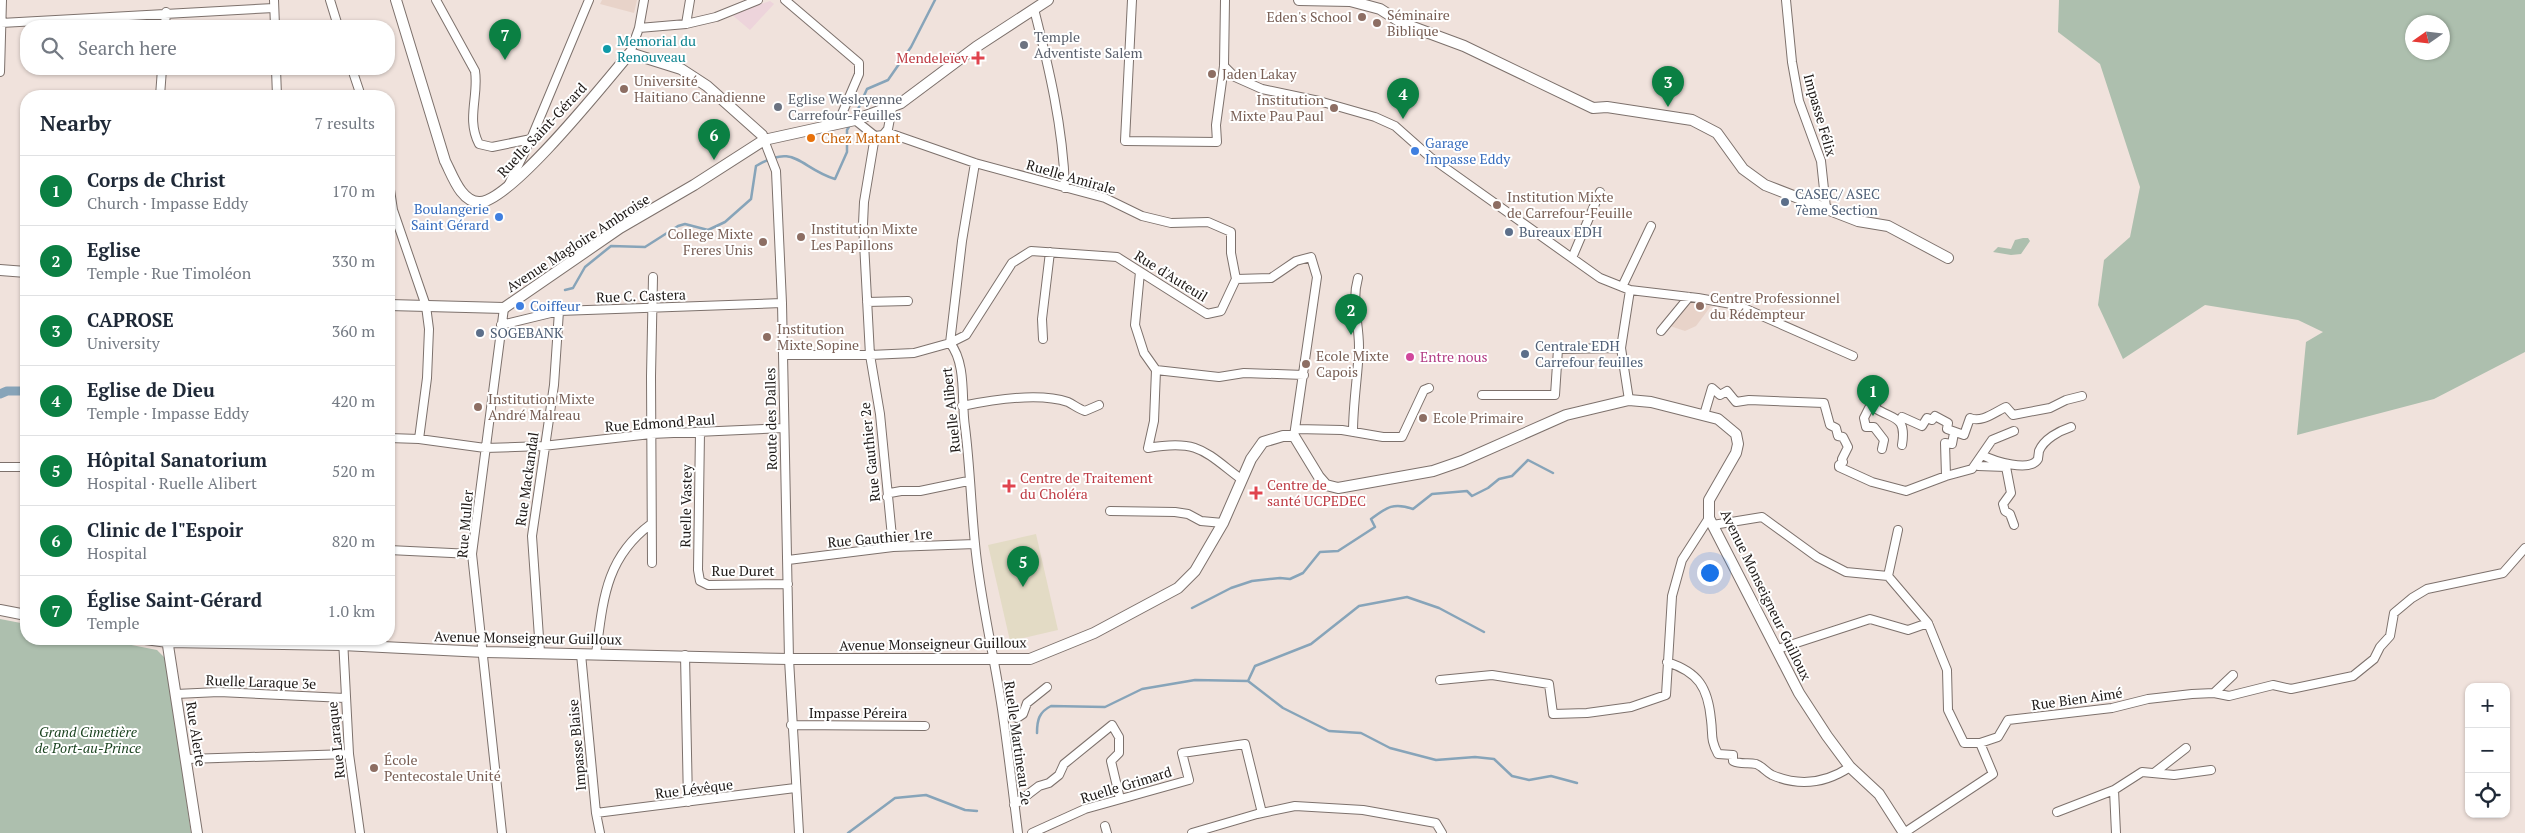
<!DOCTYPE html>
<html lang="en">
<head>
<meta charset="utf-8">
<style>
	body { margin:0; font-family:"PT Serif",serif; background:#f6f6f7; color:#1f2937 }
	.controls { position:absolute; right:15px; bottom:15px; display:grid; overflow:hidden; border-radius:10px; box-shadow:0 1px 4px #0004 }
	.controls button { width:45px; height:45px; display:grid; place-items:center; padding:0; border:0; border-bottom:1px solid #e0e1e3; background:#fff; color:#1f2937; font:25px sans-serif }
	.compass { position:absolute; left:2405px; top:15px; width:45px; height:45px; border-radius:50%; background:#fff; box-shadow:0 1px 4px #0004; rotate:256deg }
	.you { position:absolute; left:1709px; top:572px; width:18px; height:18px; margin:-12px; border:4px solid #fff; border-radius:50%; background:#1a73e8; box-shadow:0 0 0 8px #1a73e833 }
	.badge { display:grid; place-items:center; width:32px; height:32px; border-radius:50%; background:#0b8043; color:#fff; font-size:16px; font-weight:700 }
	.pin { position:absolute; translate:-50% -41px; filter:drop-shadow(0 1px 2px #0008) }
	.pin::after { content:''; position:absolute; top:26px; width:18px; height:15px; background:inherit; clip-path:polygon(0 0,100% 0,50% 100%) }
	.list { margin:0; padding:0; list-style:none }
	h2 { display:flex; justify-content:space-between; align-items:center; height:65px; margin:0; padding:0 20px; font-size:21px }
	h2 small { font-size:16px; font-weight:400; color:#747a83 }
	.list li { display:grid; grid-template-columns:32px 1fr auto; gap:15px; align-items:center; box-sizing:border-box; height:70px; padding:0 20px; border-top:1px solid #e0e1e3 }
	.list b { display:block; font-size:19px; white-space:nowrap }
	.list p { margin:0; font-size:16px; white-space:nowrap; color:#747a83 }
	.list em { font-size:16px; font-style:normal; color:#747a83 }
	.icon { flex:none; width:28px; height:28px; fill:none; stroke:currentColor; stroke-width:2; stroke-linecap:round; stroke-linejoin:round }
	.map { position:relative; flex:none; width:2525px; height:833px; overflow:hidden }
	.search { position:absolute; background:#fff; box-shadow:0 1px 4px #0004; left:20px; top:20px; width:375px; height:55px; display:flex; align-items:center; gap:12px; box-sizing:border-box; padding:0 18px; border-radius:20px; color:#747a83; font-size:19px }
	.panel { position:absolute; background:#fff; box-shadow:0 1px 4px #0004; left:20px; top:90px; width:375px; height:555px; border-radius:20px }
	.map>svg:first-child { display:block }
</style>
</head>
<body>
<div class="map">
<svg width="2525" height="833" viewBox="0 0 2525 833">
	<rect width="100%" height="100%" fill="#f0e2dc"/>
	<path fill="#edd4db" d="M770 1 774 4 750 30 731 14Z"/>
	<path fill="#e8d3c9" d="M602 0H637L634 13 600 4Z
		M1690 302 1711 306 1696 326 1685 331 1670 326Z"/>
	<path fill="#e3dbc5" d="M1036 534 1058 630 1010 641 988 545Z"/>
	<path fill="#adbfae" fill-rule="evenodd" d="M2059 0H2525V352L2434 399 2297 435 2306 342 2323 332 2298 320 2205 305 2123 359 2098 305 2104 260 2130 237 2140 187 2100 64 2058 32ZM2412 22H2442V52H2412Z
		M2023 238H2028L2030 241 2021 254 2011 255 1993 252 1998 247 2011 249 2015 240Z
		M0 619 26 624V639H101L157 650 166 659 191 833H0Z"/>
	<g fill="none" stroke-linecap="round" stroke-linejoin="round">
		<path stroke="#87a4b9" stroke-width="2.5" d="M855 116 867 89 888 80 897 67 911 47 935 0
			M565 290 573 288 585 267 611 246 645 247 678 226 685 224 708 230 725 222 751 199 756 166C796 142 799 168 835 179L847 152V130L850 125
			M1192 608 1231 588 1252 581 1280 578 1290 579 1303 573 1320 552 1338 551 1375 527 1371 519C1387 507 1394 502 1413 509L1432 494 1467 491 1472 496 1488 488 1499 479 1512 476 1528 460 1553 473
			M1248 681 1283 708 1329 731 1361 733 1390 748 1436 760 1475 757 1494 759 1512 776 1529 780 1551 776 1577 783
			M1037 733C1037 720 1039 712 1051 706L1105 707 1142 689 1195 680 1248 681 1255 666 1311 644 1359 606 1407 597 1439 608 1484 632
			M848 833 895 798 926 795 965 810 977 811"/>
		<path stroke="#87a4b9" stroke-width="9" d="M0 394 7 391H26"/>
		<defs>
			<path id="minor" d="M274 0 275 26
				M330 0 338 26
				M436 0 475 71C479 96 466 119 479 144L492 147 531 139
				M785 0 859 63V74L838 123
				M1132 0 1125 141 1217 142 1216 125 1224 66 1225 0
				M1786 0 1792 62 1799 101 1821 161 1826 208
				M1034 9C1049 68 1063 127 1065 188
				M1 23 274 8
				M686 24 690 0
				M165 26 166 12
				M639 28 686 24 716 17 758 0
				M630 53 639 28 644 0
				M1224 66 1235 77 1262 89 1319 101 1375 117 1395 126 1430 157 1600 278 1630 290 1698 298 1737 305 1853 356
				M276 69 277 96
				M352 69 361 96
				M0 72 2 0
				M160 96 162 69
				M855 120 875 136 883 135 888 129 892 108
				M886 132 975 163 1105 198 1142 216 1171 223 1208 222 1231 232V253L1236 279
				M875 136 864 202 863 224 870 355 880 414 893 547
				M764 140 776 171 782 303 789 659 799 833
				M975 163 962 241 950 343C967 364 961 401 965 427 970 466 971 505 975 544 980 599 994 654 1002 709 1008 750 1013 792 1018 833
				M389 183 393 210 426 306 429 329 427 378 419 439
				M509 184 531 139 589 0
				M1572 258 1600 192
				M1140 272 1135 325 1144 353 1156 370 1154 421 1148 448C1198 439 1204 451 1241 479
				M1622 287 1651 226
				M867 302 908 301
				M501 325 559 311 782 303
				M1661 331 1689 297
				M1043 339 1042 319 1050 252
				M784 355H870L914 353 950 343 966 335 1012 263 1031 251 1117 257 1207 314 1221 311 1236 279 1271 278 1296 261 1311 257 1317 277 1294 436
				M1156 370 1219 377 1244 373 1304 375
				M1482 395H1555L1558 349 1621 348
				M1878 398 1875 408C1893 420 1907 415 1902 445
				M1629 400 1621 348 1630 290
				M962 406C991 400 1039 392 1068 402 1074 405 1079 409 1085 411L1099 405
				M1875 408H1869L1864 418 1866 427H1874L1884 440 1882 449
				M1704 415 1712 388 1720 395 1727 391 1736 402 1749 400 1824 403 1830 425 1836 428 1838 436 1843 437 1848 447 1842 459 1843 462 1839 465V467L1872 482 1906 491 1946 476 1972 469 1992 440 2014 431
				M1900 421 1902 417 1922 426 1927 418 1932 420 1935 416 1948 423 1947 429 1964 435 1970 418C1982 423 1995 412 2006 407L2013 415 2050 408 2066 400 2082 396
				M1296 429 1342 430 1383 437H1402L1424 390 1429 388
				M700 432 698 570 700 581 708 585 788 584
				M1353 432C1353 403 1358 375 1359 347 1359 321 1351 303 1358 278
				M389 438 419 439 485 448 543 446 651 434 784 428
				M1982 455C1994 461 2030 473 2038 459 2038 458 2039 452 2039 451 2044 439 2059 431 2071 427
				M1977 463 1978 466 2006 467 2011 493 2003 504 2005 511 2010 514 2014 525
				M0 467H26
				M1946 476 1945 443 1952 444 1954 433
				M887 497 890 493 901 491H920L968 481
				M1110 511 1175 512 1188 514 1201 521 1223 523
				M1713 525 1762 517 1817 557 1846 572 1888 576 1928 623 1947 670 1948 710 1964 743H1980L1998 737 2008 720 2112 708 2148 699 2192 694 2214 693 2229 696 2273 685 2291 689 2353 676 2374 659 2380 647 2390 636 2394 613 2412 598 2427 589 2503 573 2525 548
				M389 550 472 554
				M788 560 893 547 975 544
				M652 563 651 376 653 277
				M1888 576 1898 530
				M343 639 349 754 360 833
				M1778 649 1870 619 1908 630 1928 623
				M540 652 532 536 554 385 559 311
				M581 654 596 813 600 833
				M596 654C603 601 605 558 651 524
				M685 655 688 802
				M1667 662C1698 672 1708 687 1711 720 1713 735 1710 739 1718 754L1733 755V761C1741 765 1748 762 1756 764 1762 766 1766 772 1772 775 1800 787 1826 783 1850 767
				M1440 680 1492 675 1549 684 1553 714 1587 713 1631 707 1666 695 1672 596 1682 560 1709 518
				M2214 693 2233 675
				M176 694 219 692 345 698
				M1002 708 1017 718 1023 714 1027 703 1047 687
				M791 725 925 726
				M187 759 349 754
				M2154 773 2186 748
				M1014 805 1039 786 1049 783 1059 775 1064 764 1112 725 1119 737V753L1111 761 1120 799
				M2057 812 2114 790
				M596 813 795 788
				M1105 826 1107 833
				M502 833 472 554 504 308
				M1032 833 1085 809 1189 780 1182 753 1245 744 1262 813
				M1192 833 1257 814 1295 806 1363 810 1436 823 1442 833
				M1904 833 1993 774 1980 743
				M2116 833 2114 790 2142 772 2174 775 2211 770"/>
			<path id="tertiary" d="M396 0 445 161C452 174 461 203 480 202 511 201 607 80 630 53L681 69 707 86 762 135 764 140
				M1299 0 1350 1 1380 9 1402 23 1464 46 1593 108 1607 107 1692 120 1717 133 1743 169 1765 185 1858 221 1888 226 1948 258
				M0 270 26 272
				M389 305 504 308 620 228 694 185 764 140 855 120 901 103 976 47 1048 0
				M0 610 26 615
				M145 639 168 642 342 645 484 652 789 659H1030L1094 633 1178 588 1195 571 1223 523 1251 459 1263 442 1283 436H1294L1319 477 1326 485 1338 488 1433 471 1462 461 1566 415 1629 400 1651 402 1718 419 1736 434 1738 444 1736 453 1709 500V518L1799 693 1827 736 1850 767 1879 794 1904 833
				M167 639 197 833"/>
		</defs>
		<use href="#minor" stroke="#7d716c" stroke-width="10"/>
		<use href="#tertiary" stroke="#7d716c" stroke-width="12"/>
		<use href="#minor" stroke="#fff" stroke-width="8"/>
		<use href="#tertiary" stroke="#fff" stroke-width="10"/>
	</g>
	<g fill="#8d6e63" stroke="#fff" stroke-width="2">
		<circle cx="1362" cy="17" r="5"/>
		<circle cx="1377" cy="23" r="5"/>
		<circle cx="1212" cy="74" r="5"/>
		<circle cx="624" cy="89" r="5"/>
		<circle cx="1334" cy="108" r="5"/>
		<circle cx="1497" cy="205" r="5"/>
		<circle cx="801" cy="237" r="5"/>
		<circle cx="763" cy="242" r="5"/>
		<circle cx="1700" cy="306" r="5"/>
		<circle cx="767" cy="337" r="5"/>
		<circle cx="1306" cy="364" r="5"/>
		<circle cx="478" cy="407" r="5"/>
		<circle cx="1423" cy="418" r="5"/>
		<circle cx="374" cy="768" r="5"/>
	</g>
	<g fill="#6b7280" stroke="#fff" stroke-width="2">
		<circle cx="1024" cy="45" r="5"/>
		<circle cx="778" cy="107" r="5"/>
	</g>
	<circle fill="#0f9aa8" stroke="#fff" stroke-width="2" cx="607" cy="49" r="5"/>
	<g fill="#e0444e" stroke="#fff" stroke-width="2">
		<path d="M975.5 50.5h5v5h5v5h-5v5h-5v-5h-5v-5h5z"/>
		<path d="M1006.5 478.5h5v5h5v5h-5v5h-5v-5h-5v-5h5z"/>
		<path d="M1253.5 485.5h5v5h5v5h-5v5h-5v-5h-5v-5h5z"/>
	</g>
	<circle fill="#e8710a" stroke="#fff" stroke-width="2" cx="811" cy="138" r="5"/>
	<g fill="#3f7fe0" stroke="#fff" stroke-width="2">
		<circle cx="1415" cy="151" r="5"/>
		<circle cx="499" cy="217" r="5"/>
		<circle cx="520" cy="306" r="5"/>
	</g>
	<g fill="#5c6f8a" stroke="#fff" stroke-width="2">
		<circle cx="1785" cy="202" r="5"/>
		<circle cx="1509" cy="232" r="5"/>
		<circle cx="480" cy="333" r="5"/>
		<circle cx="1525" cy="354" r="5"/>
	</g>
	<circle fill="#d1479c" stroke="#fff" stroke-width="2" cx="1410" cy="357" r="5"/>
	<g text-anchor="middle" stroke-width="4" stroke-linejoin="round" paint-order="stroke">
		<g font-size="14" fill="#785e54" stroke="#fff" text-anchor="start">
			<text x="1387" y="20">Séminaire<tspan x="1387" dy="16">Biblique</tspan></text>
			<text x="1352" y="22" text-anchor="end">Eden's School</text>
			<text x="1222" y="79">Jaden Lakay</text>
			<text x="634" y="86">Université<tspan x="634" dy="16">Haitiano Canadienne</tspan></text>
			<text x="1324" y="105" text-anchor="end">Institution<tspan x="1324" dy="16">Mixte Pau Paul</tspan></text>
			<text x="1507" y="202">Institution Mixte<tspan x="1507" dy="16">de Carrefour-Feuille</tspan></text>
			<text x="811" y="234">Institution Mixte<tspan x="811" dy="16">Les Papillons</tspan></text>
			<text x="753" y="239" text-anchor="end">College Mixte<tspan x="753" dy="16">Freres Unis</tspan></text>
			<text x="1710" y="303">Centre Professionnel<tspan x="1710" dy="16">du Rédempteur</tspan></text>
			<text x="777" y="334">Institution<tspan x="777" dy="16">Mixte Sopine</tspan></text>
			<text x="1316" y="361">Ecole Mixte<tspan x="1316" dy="16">Capois</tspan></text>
			<text x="488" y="404">Institution Mixte<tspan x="488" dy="16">André Malreau</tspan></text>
			<text x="1433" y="423">Ecole Primaire</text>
			<text x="384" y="765">École<tspan x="384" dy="16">Pentecostale Unité</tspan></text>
		</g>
		<g font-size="14" fill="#5b616d" stroke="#fff" text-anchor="start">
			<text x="1034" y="42">Temple<tspan x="1034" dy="16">Adventiste Salem</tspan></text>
			<text x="788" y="104">Eglise Wesleyenne<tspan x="788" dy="16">Carrefour-Feuilles</tspan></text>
		</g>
		<g font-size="14" fill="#0d838f" stroke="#fff" text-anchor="start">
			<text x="617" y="46">Memorial du<tspan x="617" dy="16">Renouveau</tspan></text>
		</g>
		<g font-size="14" fill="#be3a42" stroke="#fff" text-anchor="start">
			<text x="968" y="63" text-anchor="end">Mendeleïev</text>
			<text x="1020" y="483">Centre de Traitement<tspan x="1020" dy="16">du Choléra</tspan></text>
			<text x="1267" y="490">Centre de<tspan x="1267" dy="16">santé UCPEDEC</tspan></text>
		</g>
		<g font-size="14" fill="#1e1917" stroke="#fff">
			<text transform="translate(1820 115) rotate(74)" y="5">Impasse Félix</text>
			<text transform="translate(542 130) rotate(-47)" y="5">Ruelle Saint-Gérard</text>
			<text transform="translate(1071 177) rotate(16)" y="5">Ruelle Amirale</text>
			<text transform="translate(578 243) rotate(-33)" y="5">Avenue Magloire Ambroise</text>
			<text transform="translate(1171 276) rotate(32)" y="5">Rue d'Auteuil</text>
			<text transform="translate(641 296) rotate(-2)" y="5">Rue C. Castera</text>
			<text transform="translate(951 410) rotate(-96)" y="5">Ruelle Alibert</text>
			<text transform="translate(771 419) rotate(-91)" y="5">Route des Dalles</text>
			<text transform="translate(660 423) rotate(-4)" y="5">Rue Edmond Paul</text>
			<text transform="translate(870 452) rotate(-96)" y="5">Rue Gauthier 2e</text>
			<text transform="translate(527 479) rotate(-82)" y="5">Rue Mackandal</text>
			<text transform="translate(686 506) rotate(-89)" y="5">Ruelle Vastey</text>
			<text transform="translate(465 524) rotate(-85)" y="5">Rue Muller</text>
			<text transform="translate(880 538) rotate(-5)" y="5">Rue Gauthier 1re</text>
			<text x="743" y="576">Rue Duret</text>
			<text transform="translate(1766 595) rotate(64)" y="5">Avenue Monseigneur Guilloux</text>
			<text transform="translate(528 638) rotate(1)" y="5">Avenue Monseigneur Guilloux</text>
			<text transform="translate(933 644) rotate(-1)" y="5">Avenue Monseigneur Guilloux</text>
			<text transform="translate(261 682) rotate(2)" y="5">Ruelle Laraque 3e</text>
			<text transform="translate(2077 699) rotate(-8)" y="5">Rue Bien Aimé</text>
			<text x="858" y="718">Impasse Péreira</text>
			<text transform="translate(196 734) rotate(81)" y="5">Rue Alerte</text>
			<text transform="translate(336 740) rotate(-96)" y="5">Rue Laraque</text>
			<text transform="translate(1018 743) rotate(82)" y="5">Ruelle Martineau 2e</text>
			<text transform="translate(577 745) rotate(-95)" y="5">Impasse Blaise</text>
			<text transform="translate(1126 785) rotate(-17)" y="5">Ruelle Grimard</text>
			<text transform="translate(694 789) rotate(-7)" y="5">Rue Lévêque</text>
		</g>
		<g font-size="14" fill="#c56008" stroke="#fff" text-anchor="start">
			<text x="821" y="143">Chez Matant</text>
		</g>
		<g font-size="14" fill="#366cbe" stroke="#fff" text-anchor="start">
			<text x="1425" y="148">Garage<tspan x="1425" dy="16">Impasse Eddy</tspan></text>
			<text x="489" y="214" text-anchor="end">Boulangerie<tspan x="489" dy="16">Saint Gérard</tspan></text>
			<text x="530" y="311">Coiffeur</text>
		</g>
		<g font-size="14" fill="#4e5e75" stroke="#fff" text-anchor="start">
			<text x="1795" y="199">CASEC/ ASEC<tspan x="1795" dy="16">7ème Section</tspan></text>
			<text x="1519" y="237">Bureaux EDH</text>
			<text x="490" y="338">SOGEBANK</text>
			<text x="1535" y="351">Centrale EDH<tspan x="1535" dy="16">Carrefour feuilles</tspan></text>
		</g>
		<g font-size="14" fill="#b23c85" stroke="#fff" text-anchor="start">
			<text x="1420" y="362">Entre nous</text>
		</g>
		<g font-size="14" font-style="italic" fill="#1d4522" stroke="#fff">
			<text x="88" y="737">Grand Cimetière<tspan x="88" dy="16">de Port-au-Prince</tspan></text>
		</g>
	</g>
</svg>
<div class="controls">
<button>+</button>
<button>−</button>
<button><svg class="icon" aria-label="locate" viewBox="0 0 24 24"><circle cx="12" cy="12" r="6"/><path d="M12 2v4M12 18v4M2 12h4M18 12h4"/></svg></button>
</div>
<svg class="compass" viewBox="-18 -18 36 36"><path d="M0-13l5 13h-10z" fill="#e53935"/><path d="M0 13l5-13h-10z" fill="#747a83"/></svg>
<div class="you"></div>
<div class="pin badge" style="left:1873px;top:416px">1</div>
<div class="pin badge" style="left:1351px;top:335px">2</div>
<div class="pin badge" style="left:1668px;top:107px">3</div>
<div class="pin badge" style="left:1403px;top:119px">4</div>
<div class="pin badge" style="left:1023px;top:587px">5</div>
<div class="pin badge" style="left:714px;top:160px">6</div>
<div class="pin badge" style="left:505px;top:60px">7</div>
<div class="search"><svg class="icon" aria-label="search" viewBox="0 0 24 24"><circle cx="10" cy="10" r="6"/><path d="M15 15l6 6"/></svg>Search here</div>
<section class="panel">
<h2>Nearby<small>7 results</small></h2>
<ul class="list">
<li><span class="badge">1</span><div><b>Corps de Christ</b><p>Church · Impasse Eddy</p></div><em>170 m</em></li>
<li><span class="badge">2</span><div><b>Eglise</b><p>Temple · Rue Timoléon</p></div><em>330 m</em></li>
<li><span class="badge">3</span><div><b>CAPROSE</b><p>University</p></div><em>360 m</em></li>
<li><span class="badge">4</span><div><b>Eglise de Dieu</b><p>Temple · Impasse Eddy</p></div><em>420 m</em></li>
<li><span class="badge">5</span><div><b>Hôpital Sanatorium</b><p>Hospital · Ruelle Alibert</p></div><em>520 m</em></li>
<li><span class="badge">6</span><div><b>Clinic de l&quot;Espoir</b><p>Hospital</p></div><em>820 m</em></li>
<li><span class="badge">7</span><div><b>Église Saint-Gérard</b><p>Temple</p></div><em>1.0 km</em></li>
</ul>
</section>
</div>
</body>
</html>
